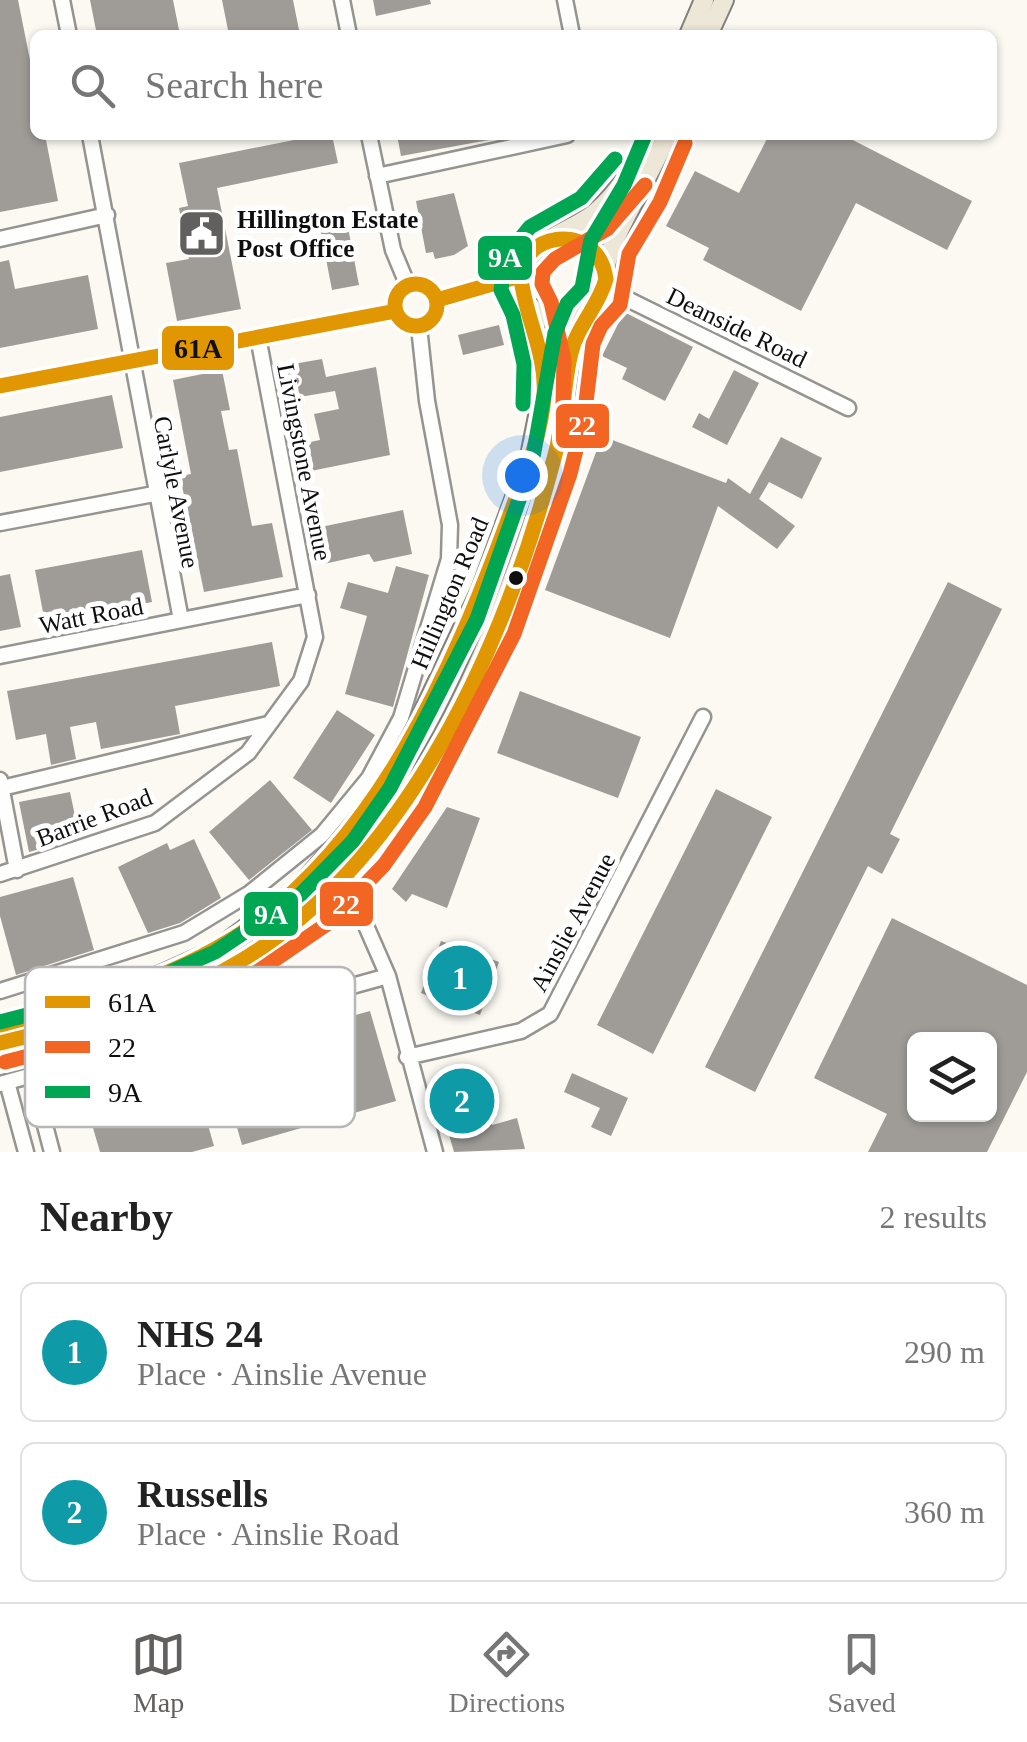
<!DOCTYPE html>
<html lang="en">
<head>
<meta charset="utf-8">
<style>
	body { margin:0; font-family:"Times New Roman",serif; background:#f2f2f2; color:#222 }
	.controls { position:absolute; right:30px; bottom:30px; display:grid; overflow:hidden; border-radius:15px; box-shadow:0 2px 8px #0004 }
	.controls button { width:90px; height:90px; display:grid; place-items:center; padding:0; border:0; border-bottom:2px solid #e0e0e0; background:#fff; color:#222; font:50px sans-serif }
	.you { position:absolute; left:522px; top:475px; width:35px; height:35px; margin:-25px; border:8px solid #fff; border-radius:50%; background:#1a73e8; box-shadow:0 0 0 15px #1a73e833 }
	.badge { display:grid; place-items:center; width:65px; height:65px; border-radius:50%; background:#61605e; color:#fff; font-size:32px; font-weight:700 }
	.pin { position:absolute; translate:-50% -50%; border:5px solid #fff; box-shadow:0 2px 10px #0006 }
	.list { margin:0; padding:0; list-style:none }
	h2 { display:flex; justify-content:space-between; align-items:center; height:130px; margin:0; padding:0 40px; font-size:42px }
	h2 small { font-size:32px; font-weight:400; color:#767676 }
	.list li { display:grid; grid-template-columns:65px 1fr auto; gap:30px; align-items:center; box-sizing:border-box; height:140px; margin:0 20px 20px; padding:0 20px; border:2px solid #e0e0e0; border-radius:15px }
	.list b { display:block; font-size:38px; white-space:nowrap }
	.list p { margin:0; font-size:32px; white-space:nowrap; color:#767676 }
	.list em { font-size:32px; font-style:normal; color:#767676 }
	.icon { flex:none; width:55px; height:55px; fill:none; stroke:currentColor; stroke-width:2; stroke-linecap:round; stroke-linejoin:round }
	.map { position:relative; flex:none; width:1027px; height:1152px; overflow:hidden }
	.search { position:absolute; background:#fff; box-shadow:0 2px 8px #0004; left:30px; right:30px; top:30px; height:110px; display:flex; align-items:center; gap:25px; box-sizing:border-box; padding:0 35px; border-radius:15px; color:#767676; font-size:38px }
	.sheet { height:450px; background:#fff }
	nav { display:flex; justify-content:space-around; align-items:center; box-sizing:border-box; height:140px; border-top:2px solid #e0e0e0; background:#fff; font-size:28px; color:#767676 }
	nav a { display:grid; justify-items:center; gap:5px }
	nav .on { color:#61605e }
	.map>svg:first-child { display:block }
</style>
</head>
<body>
<div class="map">
<svg width="1027" height="1152" viewBox="0 0 1027 1152">
	<rect width="100%" height="100%" fill="#fbf9f2"/>
	<path fill="#9f9c98" fill-rule="evenodd" d="M0 0H18L35 85V135H45L58 201 0 212Z
		M90 0H173L180 35H97Z
		M222 0H293L300 35H229Z
		M373 0H430L431 4 376 16Z
		M319 135H332L338 163 217 188 241 309 177 321 166 263 189 259 179 208 188 206 179 163Z
		M397 135H488L489 140 401 156Z
		M769 135H843L972 201 947 250 856 203 801 311 703 260 709 248 666 226 695 171 739 193Z
		M454 193 468 246 454 255 435 259 433 252 426 253 416 201Z
		M345 212 359 285 332 290 318 217Z
		M9 260 15 289 88 275 98 329 0 348V262Z
		M624 312 693 347 665 401 622 379 627 368 602 356Z
		M499 325 504 345 463 355 458 335Z
		M322 359 326 377 376 367 390 455 301 473 296 445 320 440 314 414 339 409 335 391 282 400 276 367Z
		M222 370 230 410 221 411 229 450 237 449 252 526 272 523 283 577 204 592 180 476 191 474 173 380Z
		M734 370 759 383 727 445 692 427 699 413 709 419Z
		M112 395 123 448 0 472V417Z
		M602 436 726 483 728 478 750 494 781 437 822 458 802 499 769 482 759 499 795 526 777 549 718 506 670 638 545 590Z
		M403 510 412 554 374 562 369 554 319 565 311 529Z
		M142 550 152 602 45 623 35 570Z
		M396 566 429 575 393 707 345 694 367 616 340 608 348 582 388 593Z
		M10 574 21 627 0 631V576Z
		M948 582 1002 609 890 834 900 839 882 874 868 866 755 1092 705 1067Z
		M272 642 280 686 175 706 180 734 101 749 96 722 70 727 76 759 51 765 46 734 16 740 7 691Z
		M520 691 641 737 618 798 497 753Z
		M337 710 375 735 331 803 293 778Z
		M270 780 312 830 249 880 209 832Z
		M716 789 772 817 653 1054 597 1025Z
		M70 792 79 835 46 842 47 847 29 852 19 802Z
		M447 807 480 818 447 908 412 894 406 902 392 889Z
		M194 839 221 898 180 923 148 933 118 867 167 843 170 850Z
		M73 877 94 950 16 975 0 916V897Z
		M892 918 1027 985V1072L987 1152H868L887 1114 814 1078ZM914 1040H990V1114H914Z
		M441 941 499 962 480 1015 421 993Z
		M370 1011 396 1101 242 1145 216 1054Z
		M165 1058 169 1073 191 1066 214 1146 192 1152H100L84 1097 105 1090 101 1076Z
		M477 1071 492 1125 517 1118 525 1149 454 1152 434 1083Z
		M572 1073 628 1098 611 1136 591 1127 600 1108 564 1092Z"/>
	<g fill="none" stroke-linecap="round" stroke-linejoin="round">
		<defs>
			<path id="minor" d="M62 0 69 35
				M342 0 349 35
				M565 0 572 35
				M90 135 181 620
				M369 135 393 250 408 286
				M377 176 567 135
				M0 239 107 215
				M395 305a21 21 0 1 1 42 0a21 21 0 1 1-42 0Z
				M605 288 848 408
				M437 300 520 276
				M0 386 396 311
				M0 523 154 494
				M0 656 308 595
				M0 780 17 870
				M2 788 268 724
				M357 866 356 903 388 976 435 1152
				M0 874 155 823 248 753 301 681 315 637 258 337
				M308 913 335 908 362 920
				M0 991 184 933 250 893 322 835 369 778 401 718 449 559 450 525 427 401 419 327
				M407 1057 521 1031 550 1014 703 717
				M32 1076 52 1152
				M7 1082 26 1152
				M0 1084 388 976"/>
			<path id="major" d="M689 35 704 0
				M708 35 724 0
				M552 239 583 242 605 268 601 298C577 332 513 324 521 275 526 240 573 232 596 212 621 191 635 164 647 135
				M605 268C616 225 649 180 667 135
				M0 1025 129 989 218 949 298 889 367 810 411 738 481 590 530 456 545 381 532 308
				M0 1043C66 1027 134 1014 196 985 396 891 484 676 548 477 566 423 562 366 584 315"/>
		</defs>
		<use href="#minor" stroke="#959491" stroke-width="19"/>
		<use href="#major" stroke="#82817e" stroke-width="22"/>
		<use href="#minor" stroke="#fefefd" stroke-width="14"/>
		<use href="#major" stroke="#ede7d8" stroke-width="18"/>
		<defs>
			<path id="bus-1" d="M395 305a21 21 0 1 1 42 0a21 21 0 1 1-42 0Z
				M437 300 520 276
				M0 386 396 311
				M0 1025C84 1003 166 982 240 934 378 842 453 669 508 520 523 479 541 439 544 396 547 357 528 323 522 285 513 232 598 218 606 279 599 306 577 326 571 353 563 385 564 419 556 451 506 644 406 873 223 971 154 1009 75 1024 0 1043"/>
			<path id="bus-2" d="M563 404 564 360 551 302 542 284 543 272 555 259 607 229 645 185
				M5 1062 153 1024 235 987 327 924 384 865 425 807 514 634 570 474 584 419 593 344 601 326 620 305 629 254 660 202 685 143"/>
			<path id="bus-3" d="M523 404 524 364 513 315 501 290 505 257 530 227 581 198 615 159
				M0 1022 139 986 215 952 301 894 353 841 390 788 477 619 532 463 555 333 567 304 582 288 591 240 624 185 645 135"/>
		</defs>
		<use href="#bus-1" stroke="#fff" stroke-width="22"/>
		<use href="#bus-2" stroke="#fff" stroke-width="22"/>
		<use href="#bus-3" stroke="#fff" stroke-width="22"/>
		<use href="#bus-1" stroke="#e09701" stroke-width="15"/>
		<use href="#bus-2" stroke="#f26522" stroke-width="15"/>
		<use href="#bus-3" stroke="#00a651" stroke-width="15"/>
	</g>
	<defs>
		<symbol id="civic-square" viewBox="-11 -11 22 22"><rect x="-9" y="-9" width="18" height="18" rx="4" fill="#61605e" stroke="#fff"/><path d="M-.6-6.5H3V-4.5H.6V-3L4-1V1h2V6H-6V1h2V-1L-.6-3ZM-1.2 2.5V6h2.4V2.5Z" fill="#fff"/></symbol>
	</defs>
	<g fill-rule="evenodd">
		<use href="#civic-square" x="174" y="206" width="55" height="55"/>
	</g>
	<circle fill="#0e0e0e" stroke="#fff" stroke-width="4" cx="516" cy="578" r="9"/>
	<g text-anchor="middle" stroke-width="10" stroke-linejoin="round" paint-order="stroke">
		<g font-size="25" font-weight="bold" fill="#0e0e0e" stroke="#fff" text-anchor="start">
			<text x="237" y="228">Hillington Estate<tspan x="237" dy="29">Post Office</tspan></text>
		</g>
		<g font-size="25" fill="#0e0e0e" stroke="#fff">
			<text transform="translate(737 327) rotate(26)" y="9">Deanside Road</text>
			<text transform="translate(305 462) rotate(79)" y="9">Livingstone Avenue</text>
			<text transform="translate(177 492) rotate(79)" y="9">Carlyle Avenue</text>
			<text transform="translate(449 593) rotate(-67)" y="9">Hillington Road</text>
			<text transform="translate(91 615) rotate(-11)" y="9">Watt Road</text>
			<text transform="translate(94 817) rotate(-21)" y="9">Barrie Road</text>
			<text transform="translate(572 922) rotate(-62)" y="9">Ainslie Avenue</text>
		</g>
	</g>
	<rect x="25" y="967" width="330" height="160" rx="15" fill="#fff" stroke="#b7b7b7" stroke-width="2.5"/>
	<rect x="45" y="996" width="45" height="12" fill="#e09701"/>
	<rect x="45" y="1041" width="45" height="12" fill="#f26522"/>
	<rect x="45" y="1086" width="45" height="12" fill="#00a651"/>
	<g font-size="28" fill="#0e0e0e">
		<text x="108" y="1012">61A</text>
		<text x="108" y="1057">22</text>
		<text x="108" y="1102">9A</text>
	</g>
	<g stroke="#fff" stroke-width="4">
		<rect x="476" y="234" width="58" height="48" rx="10" fill="#00a651"/>
		<rect x="160" y="324" width="76" height="48" rx="10" fill="#e09701"/>
		<rect x="554" y="402" width="57" height="48" rx="10" fill="#f26522"/>
		<rect x="318" y="880" width="57" height="48" rx="10" fill="#f26522"/>
		<rect x="242" y="890" width="58" height="48" rx="10" fill="#00a651"/>
	</g>
	<g font-size="28" text-anchor="middle" font-weight="bold" fill="#fff">
		<text x="505" y="267">9A</text>
		<text x="582" y="435">22</text>
		<text x="346" y="914">22</text>
		<text x="271" y="924">9A</text>
	</g>
	<g font-size="28" text-anchor="middle" font-weight="bold" fill="#111">
		<text x="198" y="358">61A</text>
	</g>
</svg>
<div class="controls">
<button><svg class="icon" aria-label="layers" viewBox="0 0 24 24"><path d="M12 4l9 5-9 5-9-5zM3 14l9 5 9-5"/></svg></button>
</div>
<div class="you"></div>
<div class="pin badge" style="left:460px;top:978px;background:#0f9aa8">1</div>
<div class="pin badge" style="left:462px;top:1101px;background:#0f9aa8">2</div>
<div class="search"><svg class="icon" aria-label="search" viewBox="0 0 24 24"><circle cx="10" cy="10" r="6"/><path d="M15 15l6 6"/></svg>Search here</div>
</div>
<section class="sheet">
<h2>Nearby<small>2 results</small></h2>
<ul class="list">
<li><span class="badge" style="background:#0f9aa8">1</span><div><b>NHS 24</b><p>Place · Ainslie Avenue</p></div><em>290 m</em></li>
<li><span class="badge" style="background:#0f9aa8">2</span><div><b>Russells</b><p>Place · Ainslie Road</p></div><em>360 m</em></li>
</ul>
</section>
<nav>
<a class="on"><svg class="icon" aria-label="map" viewBox="0 0 24 24"><path d="M3 6l6-2 6 2 6-2v14l-6 2-6-2-6 2zM9 4v14M15 6v14"/></svg>Map</a>
<a><svg class="icon" aria-label="directions" viewBox="0 0 24 24"><path d="M12 3l9 9-9 9-9-9zM9 14v-3h6M13 9l2 2-2 2"/></svg>Directions</a>
<a><svg class="icon" aria-label="saved" viewBox="0 0 24 24"><path d="M7 4h10v16l-5-4-5 4z"/></svg>Saved</a>
</nav>
</body>
</html>
